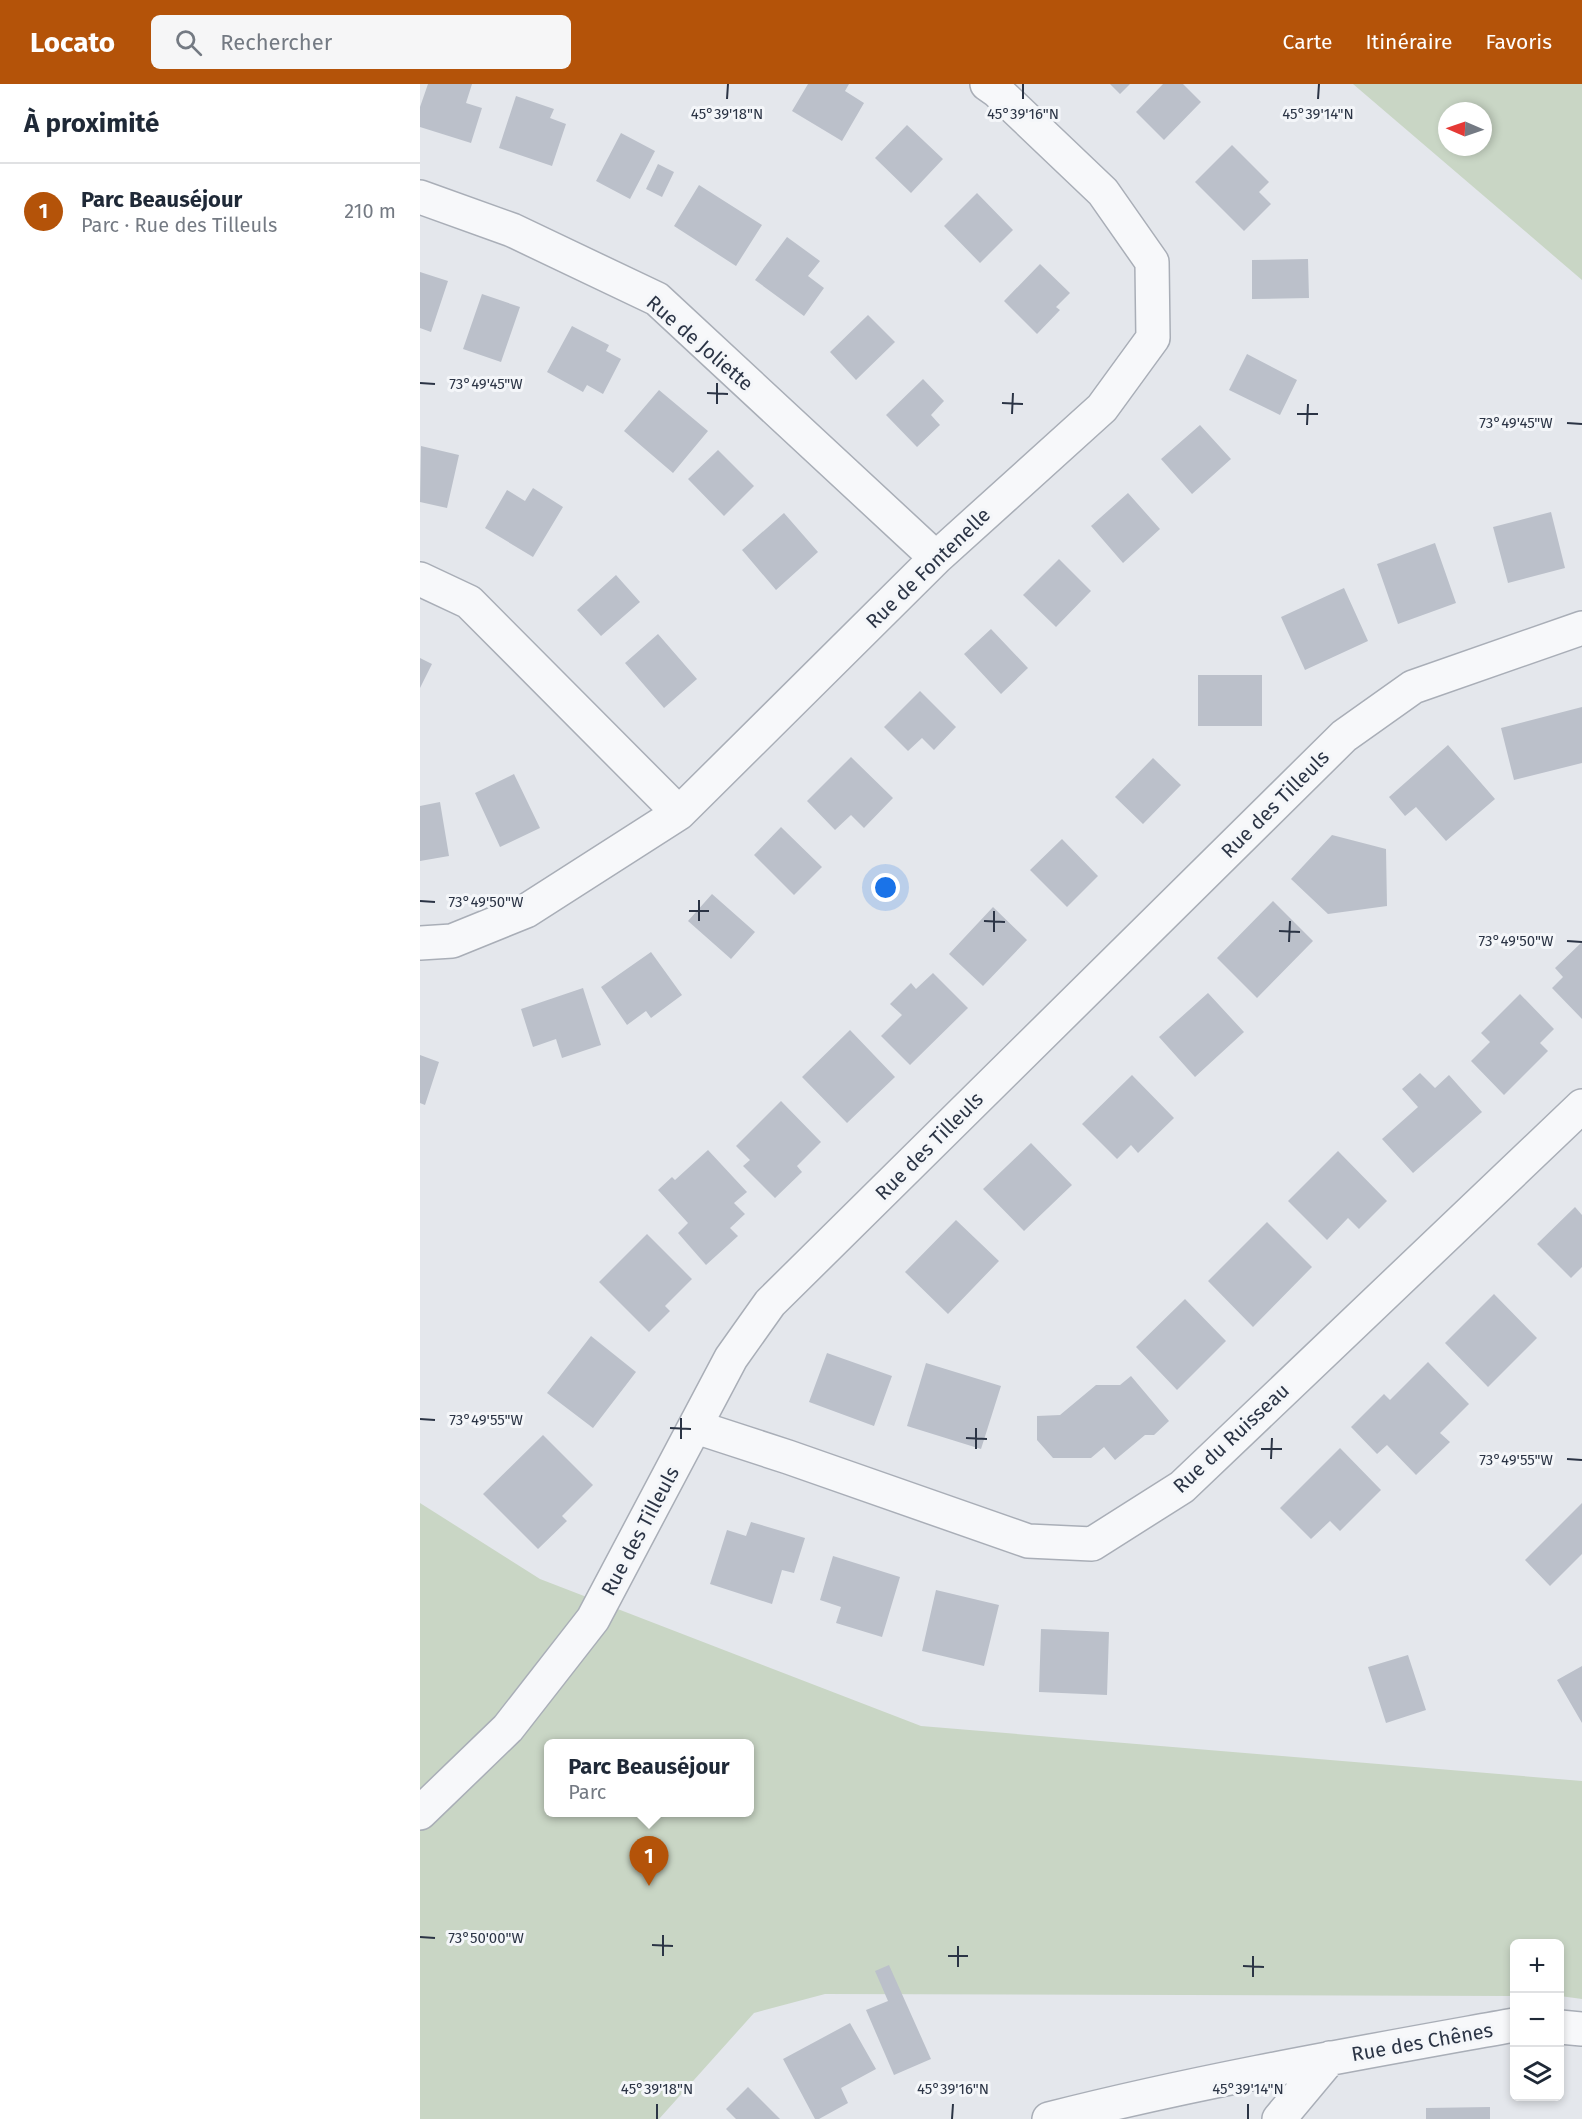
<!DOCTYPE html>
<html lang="fr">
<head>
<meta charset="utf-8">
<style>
	body { margin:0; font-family:"Fira Sans",sans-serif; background:#f6f6f7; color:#1f2937 }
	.controls { position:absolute; right:18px; bottom:18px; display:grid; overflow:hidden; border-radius:9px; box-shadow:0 3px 9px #0003 }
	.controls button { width:54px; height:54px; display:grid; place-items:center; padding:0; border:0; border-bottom:2px solid #e0e1e3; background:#fff; color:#1f2937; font:30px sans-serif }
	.compass { position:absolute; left:1018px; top:18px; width:54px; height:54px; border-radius:50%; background:#fff; box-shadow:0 3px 9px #0003; rotate:272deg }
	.you { position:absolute; left:466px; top:804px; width:21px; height:21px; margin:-15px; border:4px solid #fff; border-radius:50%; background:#1a73e8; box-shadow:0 0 0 9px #1a73e833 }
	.badge { display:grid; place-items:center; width:39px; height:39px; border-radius:50%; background:#b45309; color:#fff; font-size:20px; font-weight:700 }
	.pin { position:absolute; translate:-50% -50px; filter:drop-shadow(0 2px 3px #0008) }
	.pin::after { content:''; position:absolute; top:32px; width:21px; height:18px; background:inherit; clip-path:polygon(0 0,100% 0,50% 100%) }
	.popup { position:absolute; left:124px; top:1655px; width:210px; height:78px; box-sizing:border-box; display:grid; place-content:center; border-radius:9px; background:#fff; filter:drop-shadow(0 2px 4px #0005); font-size:20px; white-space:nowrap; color:#747a83 }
	.popup b { font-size:22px; color:#1f2937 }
	.popup::after { content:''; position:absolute; left:50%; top:100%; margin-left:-12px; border:12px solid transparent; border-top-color:#fff }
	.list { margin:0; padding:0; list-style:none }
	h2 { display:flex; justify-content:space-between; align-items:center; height:78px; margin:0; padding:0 24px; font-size:26px }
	h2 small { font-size:20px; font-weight:400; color:#747a83 }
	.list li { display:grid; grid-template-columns:39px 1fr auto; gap:18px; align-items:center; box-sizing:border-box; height:96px; padding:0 24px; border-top:2px solid #e0e1e3 }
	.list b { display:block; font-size:22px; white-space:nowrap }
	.list p { margin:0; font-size:20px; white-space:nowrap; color:#747a83 }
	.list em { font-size:20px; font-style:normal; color:#747a83 }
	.icon { flex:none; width:33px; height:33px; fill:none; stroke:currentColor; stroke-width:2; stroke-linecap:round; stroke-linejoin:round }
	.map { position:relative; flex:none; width:1162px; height:2035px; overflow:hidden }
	header { display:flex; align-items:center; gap:36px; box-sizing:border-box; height:84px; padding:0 30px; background:#b45309; color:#fff }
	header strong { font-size:28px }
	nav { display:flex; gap:33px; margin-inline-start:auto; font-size:21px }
	.search { width:420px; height:54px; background:#f6f6f7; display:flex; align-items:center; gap:15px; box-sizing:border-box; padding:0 21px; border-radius:9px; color:#747a83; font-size:22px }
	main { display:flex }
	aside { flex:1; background:#fff }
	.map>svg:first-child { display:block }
</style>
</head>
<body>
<header>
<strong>Locato</strong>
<div class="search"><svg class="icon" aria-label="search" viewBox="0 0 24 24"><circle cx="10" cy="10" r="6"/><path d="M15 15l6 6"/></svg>Rechercher</div>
<nav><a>Carte</a><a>Itinéraire</a><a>Favoris</a></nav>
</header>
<main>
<aside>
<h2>À proximité<small></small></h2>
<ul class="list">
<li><span class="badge">1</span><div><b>Parc Beauséjour</b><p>Parc · Rue des Tilleuls</p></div><em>210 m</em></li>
</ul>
</aside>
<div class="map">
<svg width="1162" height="2035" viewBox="0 0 1162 2035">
	<rect width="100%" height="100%" fill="#e4e7ec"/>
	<path fill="#c9d6c5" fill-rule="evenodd" d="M933 0H1162V196ZM1027 27H1063V63H1027Z
		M0 1419 120 1495 501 1642 1162 1697V1915L1140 1912V1860H1094V1912L405 1910 334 1929 239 2035H0ZM128 1660H330V1728H128Z"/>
	<path fill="#bbc0ca" d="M8 0H52L46 19 62 24 51 59 0 43V23Z
		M388 0H429L425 7 444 19 422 57 372 27Z
		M690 0H710L700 10Z
		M743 0H763L781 18 744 56 716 28Z
		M96 12 134 25 130 34 146 40 132 82 79 64Z
		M487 41 523 75 491 109 455 74Z
		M201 49 235 67 210 115 176 97Z
		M812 61 849 98 839 108 851 120 824 147 775 98Z
		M238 80 254 88 242 113 226 105Z
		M279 101 342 141 316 182 254 142Z
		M557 109 593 146 560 179 524 142Z
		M367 153 400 177 388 192 404 204 384 232 335 196Z
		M888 175 889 214 832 215V176Z
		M620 180 650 209 636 223 640 226 617 250 584 217Z
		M0 188 28 197 11 248 0 244Z
		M62 210 100 223 81 278 43 265Z
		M448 231 475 258 436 296 410 268Z
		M152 242 189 261 186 267 201 275 183 310 167 301 163 308 127 288Z
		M827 270 877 296 860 331 809 306Z
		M503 295 524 317 511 331 520 341 497 363 466 331Z
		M239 306 288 347 253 389 204 347Z
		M780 341 811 375 772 410 741 375Z
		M1 362 39 371 27 424 0 418Z
		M298 366 334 402 304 432 268 395Z
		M113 404 143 423 113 473 65 444 87 406 105 417Z
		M708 409 740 445 703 479 671 442Z
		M1131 428 1145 484 1088 499 1073 443Z
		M364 429 398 468 356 506 322 466Z
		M1015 459 1036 519 978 540 957 480Z
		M639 475 671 507 636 543 603 511Z
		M196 491 220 518 181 552 157 526Z
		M924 504 948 557 885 586 861 533Z
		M571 545 608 584 581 610 544 570Z
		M238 550 277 595 244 624 205 579Z
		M0 574 12 580 0 604Z
		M778 591H842V642H778Z
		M500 607 536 643 514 666 502 654 488 667 464 643Z
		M1162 623V679L1094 696 1081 644Z
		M1028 661 1075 715 1026 757 996 723 985 732 969 713Z
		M431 673 473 714 444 744 431 731 415 746 387 717Z
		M733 674 761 701 723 740 695 713Z
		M94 690 120 744 80 763 55 709Z
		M20 718 29 772 0 777V722Z
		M361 743 402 783 374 811 334 771Z
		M912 751 966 765 967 822 908 830 871 795Z
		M642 755 678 792 647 823 610 786Z
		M292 810 335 848 311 875 268 837Z
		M853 817 893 857 837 914 797 874Z
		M573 823 607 856 563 902 529 870Z
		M1162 858V935L1132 904 1143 893 1135 884Z
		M231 868 262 911 231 934 226 927 207 941 181 903Z
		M513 889 548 924 490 981 461 952 482 931 470 920 491 899 496 905Z
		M163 904 181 961 142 974 136 955 113 963 101 925Z
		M788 909 824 948 775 993 739 953Z
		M1100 910 1134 945 1120 959 1128 967 1084 1011 1051 977 1070 958 1061 949Z
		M430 946 475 993 427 1039 382 993Z
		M0 971 19 978 5 1021 0 1019Z
		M1000 989 1015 1004 1029 991 1062 1028 993 1089 962 1055 998 1023 982 1005Z
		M712 991 754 1034 718 1069 711 1061 697 1075 662 1040Z
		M361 1017 401 1058 377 1082 382 1088 355 1114 323 1082 330 1076 316 1062Z
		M611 1059 652 1101 604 1147 563 1105Z
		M288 1066 327 1108 314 1119 325 1130 310 1144 318 1152 286 1181 258 1149 268 1139 238 1106 252 1093 255 1096Z
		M918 1067 967 1117 939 1145 928 1134 907 1156 868 1117Z
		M1155 1123 1162 1131V1183L1151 1194 1117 1160Z
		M536 1136 579 1177 528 1230 485 1188Z
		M847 1138 892 1183 833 1243 788 1197Z
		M227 1150 272 1195 245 1222 250 1227 229 1248 179 1198Z
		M1074 1210 1117 1254 1068 1303 1025 1259Z
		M765 1215 806 1257 757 1306 716 1263Z
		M171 1252 216 1288 173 1344 127 1309Z
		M407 1269 472 1292 454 1342 389 1318Z
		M1008 1278 1049 1320 1020 1349 1030 1358 996 1391 967 1361 957 1370 931 1343 964 1310 970 1316Z
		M506 1279 581 1302 561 1365 487 1342Z
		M711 1292 749 1337 734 1351H725L695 1376 684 1363 671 1374H633L617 1356V1332L640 1331 676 1301H700Z
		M123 1351 173 1401 142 1432 147 1437 118 1465 63 1410Z
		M920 1364 961 1406 920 1447 910 1437 891 1455 860 1424Z
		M1162 1419V1470L1130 1502 1105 1476Z
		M331 1438 385 1454 374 1489 362 1486 352 1520 290 1500 307 1446 326 1452Z
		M413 1472 480 1493 462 1553 416 1539 421 1523 400 1516Z
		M516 1506 579 1521 564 1582 502 1567Z
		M621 1545 689 1548 687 1611 619 1608Z
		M988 1571 1006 1626 966 1639 948 1583Z
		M1162 1582V1639L1137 1596Z
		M469 1881 511 1975 474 1991 446 1926 468 1917 455 1887Z
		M430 1939 456 1985 421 2004 428 2019 399 2035H395L363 1975Z
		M328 2003 360 2035H316L306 2025Z
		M1070 2023V2035H1006V2024Z"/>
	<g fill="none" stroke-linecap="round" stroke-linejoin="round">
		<defs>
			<path id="minor" d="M0 113 92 146 237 215 516 474
				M0 495 49 518 259 729
				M0 859 32 857 106 827 259 729 516 474 682 324 733 254 732 178 683 108 577 7 567 0
				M276 1343 368 1373 608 1457 672 1460 762 1403 1162 1022
				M0 1729 88 1644 173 1535 311 1274 350 1219 924 652 993 603 1162 544
				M1140 1943 1162 1945
				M629 2035C782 1996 939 1969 1094 1941
				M859 2035 910 1974"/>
		</defs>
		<use href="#minor" stroke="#a9aeb7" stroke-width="36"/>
		<use href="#minor" stroke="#f7f8fa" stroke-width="33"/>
	</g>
	<path fill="none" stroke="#2b3445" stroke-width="2" d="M307 15 308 0M603 15V0M898 15 899 0M0 299 15 300M287 309 308 310M582 319 603 320M297 320V299M592 330 593 309M877 330H898M1147 339 1162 340M887 341 888 320M0 817 15 818M269 827H289M279 837V816M564 837 585 838M859 847 880 848M574 848V827M1147 857 1162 858M869 858 870 837M0 1335 15 1336M250 1344 271 1345M546 1354 567 1355M261 1355V1334M556 1365V1344M841 1365H862M851 1375 852 1354M1147 1375 1162 1376M0 1853 15 1854M232 1861 253 1862M243 1872V1851M528 1872H548M823 1882 844 1883M538 1883V1862M833 1893V1872M237 2035V2020M532 2035 533 2020M828 2035V2020"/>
	<g text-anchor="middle" stroke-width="6" stroke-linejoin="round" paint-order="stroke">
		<g font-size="20" fill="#2b3445" stroke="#f4f6f9">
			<text transform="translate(280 259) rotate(41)" y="7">Rue de Joliette</text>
			<text transform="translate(508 484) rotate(-44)" y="7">Rue de Fontenelle</text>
			<text transform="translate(855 720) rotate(-45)" y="7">Rue des Tilleuls</text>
			<text transform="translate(509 1062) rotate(-45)" y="7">Rue des Tilleuls</text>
			<text transform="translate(811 1354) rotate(-43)" y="7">Rue du Ruisseau</text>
			<text transform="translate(220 1447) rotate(-62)" y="7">Rue des Tilleuls</text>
			<text transform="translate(1002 1958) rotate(-10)" y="7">Rue des Chênes</text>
		</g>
	</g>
	<g font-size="15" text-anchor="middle" fill="#2b3445" stroke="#f4f6f9" stroke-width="6" stroke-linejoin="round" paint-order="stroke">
		<text x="307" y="35">45°39'18"N</text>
		<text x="603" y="35">45°39'16"N</text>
		<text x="898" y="35">45°39'14"N</text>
		<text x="66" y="305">73°49'45"W</text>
		<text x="1096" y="344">73°49'45"W</text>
		<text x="66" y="823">73°49'50"W</text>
		<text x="1096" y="862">73°49'50"W</text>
		<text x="66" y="1341">73°49'55"W</text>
		<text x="1096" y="1381">73°49'55"W</text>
		<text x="66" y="1859">73°50'00"W</text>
		<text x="237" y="2010">45°39'18"N</text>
		<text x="533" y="2010">45°39'16"N</text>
		<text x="828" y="2010">45°39'14"N</text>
	</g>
</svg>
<div class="controls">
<button>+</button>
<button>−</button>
<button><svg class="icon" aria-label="layers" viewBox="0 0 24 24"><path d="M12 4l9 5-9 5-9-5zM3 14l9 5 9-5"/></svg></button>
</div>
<svg class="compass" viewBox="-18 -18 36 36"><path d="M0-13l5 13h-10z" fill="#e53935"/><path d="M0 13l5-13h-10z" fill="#747a83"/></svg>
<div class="you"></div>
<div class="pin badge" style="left:229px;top:1802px">1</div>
<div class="popup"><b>Parc Beauséjour</b>Parc</div>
</div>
</main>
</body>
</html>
